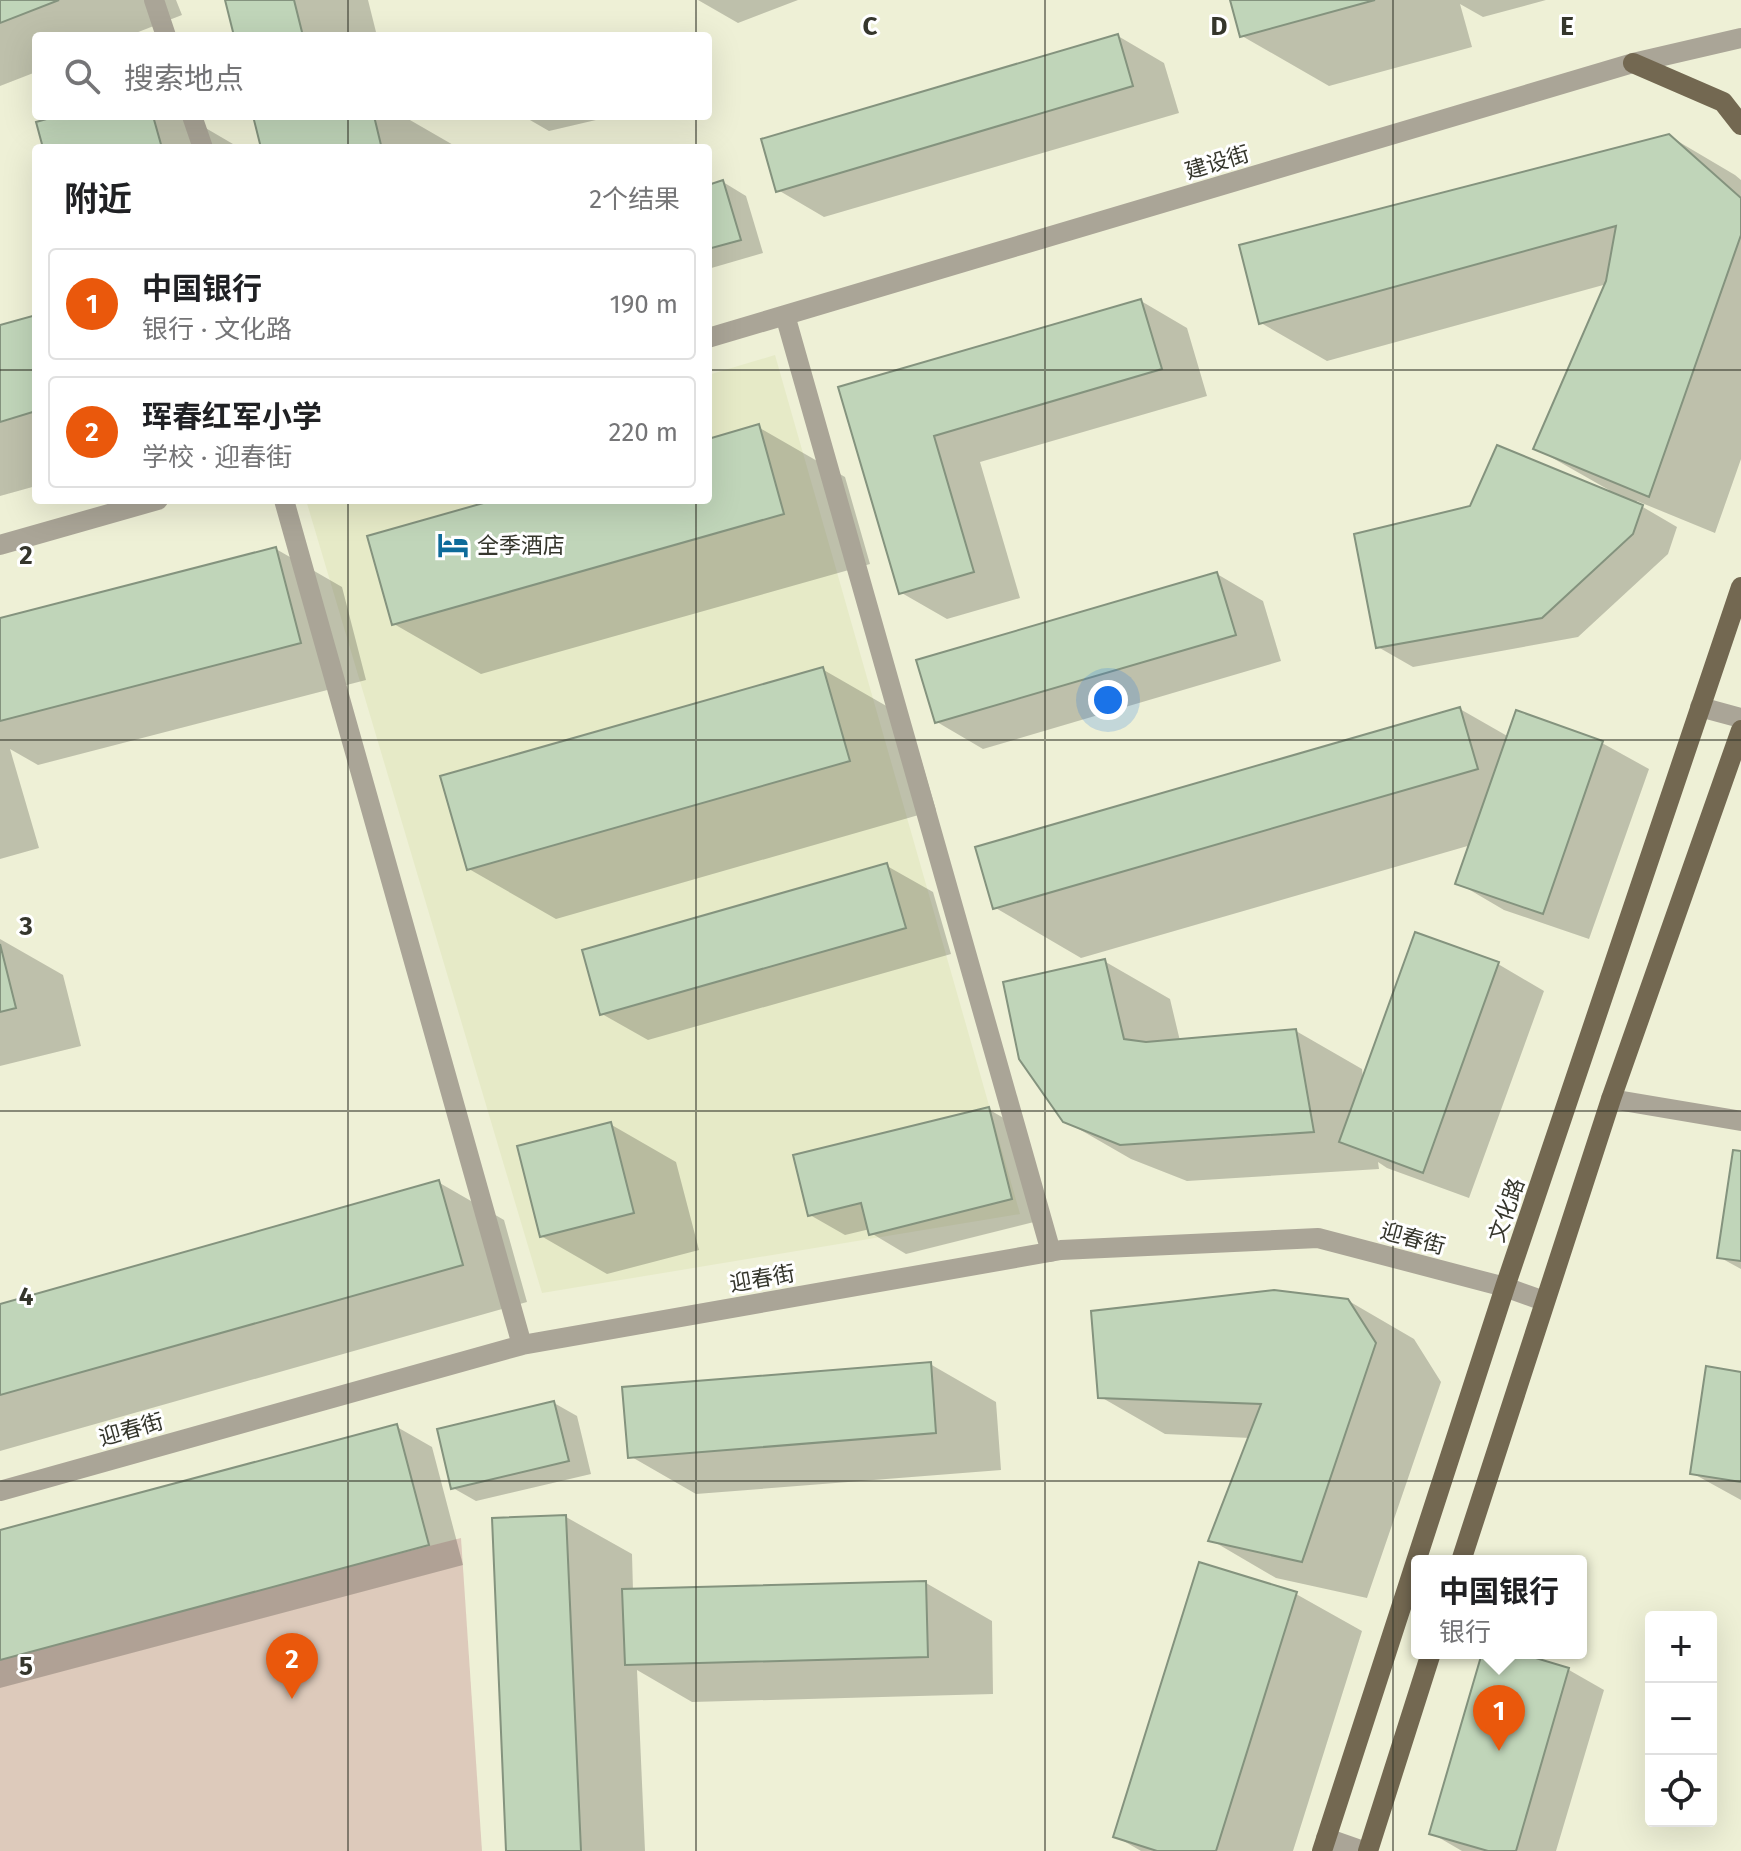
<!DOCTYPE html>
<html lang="zh">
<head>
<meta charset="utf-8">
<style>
	body { margin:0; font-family:"Fira Sans","Noto Sans SC",sans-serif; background:#f2f2f2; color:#202124 }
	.controls { position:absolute; right:24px; bottom:24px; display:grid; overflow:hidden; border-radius:8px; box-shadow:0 8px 32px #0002 }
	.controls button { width:72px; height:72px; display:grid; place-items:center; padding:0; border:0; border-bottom:2px solid #e0e0e0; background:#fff; color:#202124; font:40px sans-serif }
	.you { position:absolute; left:1108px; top:700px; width:28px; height:28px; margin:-20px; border:6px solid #fff; border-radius:50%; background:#1a73e8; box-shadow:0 0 0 12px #1a73e833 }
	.badge { display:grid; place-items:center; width:52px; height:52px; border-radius:50%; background:#ea580c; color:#fff; font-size:26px; font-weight:700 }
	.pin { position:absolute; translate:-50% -66px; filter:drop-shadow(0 2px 4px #0008) }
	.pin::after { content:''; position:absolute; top:42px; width:28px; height:24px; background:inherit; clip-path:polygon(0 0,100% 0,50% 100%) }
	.popup { position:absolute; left:1411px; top:1555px; width:176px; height:104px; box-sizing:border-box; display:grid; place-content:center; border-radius:8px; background:#fff; filter:drop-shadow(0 2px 6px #0005); font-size:26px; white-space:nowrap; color:#757577 }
	.popup b { font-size:30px; color:#202124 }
	.popup::after { content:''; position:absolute; left:50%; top:100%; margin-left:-16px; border:16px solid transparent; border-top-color:#fff }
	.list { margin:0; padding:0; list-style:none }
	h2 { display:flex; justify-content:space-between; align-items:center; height:104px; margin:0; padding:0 32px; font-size:34px }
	h2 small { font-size:26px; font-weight:400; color:#757577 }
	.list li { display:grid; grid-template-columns:52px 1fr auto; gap:24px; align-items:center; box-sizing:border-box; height:112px; margin:0 16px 16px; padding:0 16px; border:2px solid #e0e0e0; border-radius:8px }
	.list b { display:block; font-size:30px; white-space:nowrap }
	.list p { margin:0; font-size:26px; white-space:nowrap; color:#757577 }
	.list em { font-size:26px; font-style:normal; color:#757577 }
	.icon { flex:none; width:44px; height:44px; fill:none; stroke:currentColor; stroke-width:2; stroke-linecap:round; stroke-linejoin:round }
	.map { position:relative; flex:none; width:1741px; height:1851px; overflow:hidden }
	.search { position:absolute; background:#fff; box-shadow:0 8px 32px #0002; left:32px; top:32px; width:680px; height:88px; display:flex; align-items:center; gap:20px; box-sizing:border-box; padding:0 28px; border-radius:8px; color:#757577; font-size:30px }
	.panel { position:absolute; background:#fff; box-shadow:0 8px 32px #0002; left:32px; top:144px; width:680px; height:360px; border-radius:8px }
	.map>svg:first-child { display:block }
</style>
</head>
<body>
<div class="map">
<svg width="1741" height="1851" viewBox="0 0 1741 1851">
	<rect width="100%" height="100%" fill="#eef0d6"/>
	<path fill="#e6eac7" d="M775 355 1020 1214 542 1293 306 500H708V375Z"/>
	<path fill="#ddcabb" d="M461 1538 482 1851H0V1655Z"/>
	<path fill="#0003" d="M0 0H176L182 15 128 36H36V72L0 86Z
		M227 0H368L377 36H236Z
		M698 0H798L738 23Z
		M1232 0H1546L1483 17 1460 4 1472 47 1329 86 1242 36Z
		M604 32 611 36H585Z
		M1118 36 1164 63 1179 113 824 217 778 190Z
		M64 116H185L233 144 234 148H45Z
		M255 116H403L455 146V148H263Z
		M523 116H613L549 131Z
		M1669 136 1735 175 1741 180V459L1715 533 1637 501 1636 503 1677 527 1668 554 1578 637 1413 667 1378 647 1608 493 1609 490 1535 448 1607 284 1327 361 1261 323Z
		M723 182 746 196 763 253 708 269V187Z
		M1141 301 1187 328 1207 396 980 462 1020 598 947 619 900 592 841 389Z
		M36 317V486L0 496V327Z
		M758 427 845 477 870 564 481 674 394 624 501 500H708V441Z
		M276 549 342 587 366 680 38 765 10 749 39 848 0 859V620Z
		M1217 574 1263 601 1281 661 983 749 937 722Z
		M822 669 909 719 936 810 556 919 469 869Z
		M1460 709 1509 737 1602 743 1649 769 1589 939 1504 910 1458 883 1471 845 1081 958 994 907Z
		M887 866 933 892 951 954 648 1040 602 1014Z
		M0 939 63 975 81 1046 0 1066Z
		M1104 961 1170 999 1180 1041 1296 1031 1362 1069 1363 1079 1498 964 1544 991 1469 1198 1387 1168 1378 1162 1379 1169 1187 1181 1131 1159 1065 1121Z
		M988 1109 1023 1129 1046 1219 906 1254 871 1233 870 1229 845 1235 810 1215Z
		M610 1124 676 1162 699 1250 607 1274 541 1236Z
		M1741 1153V1269L1719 1257Z
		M438 1182 504 1220 527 1302 0 1451V1306Z
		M1347 1300 1414 1339 1441 1382 1367 1598 1276 1578 1211 1540 1250 1438 1165 1434 1099 1396Z
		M930 1364 996 1402 1001 1470 696 1494 630 1456Z
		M1741 1374V1500L1692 1473Z
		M554 1403 577 1416 591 1474 476 1501 453 1488Z
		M397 1427 432 1447 463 1565 0 1688V1532Z
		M566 1517 632 1554 633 1591 926 1583 992 1621 993 1694 692 1702 637 1670 645 1851H508Z
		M1296 1594 1362 1631 1293 1851H1141L1115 1836Z
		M1484 1653H1512L1569 1670 1604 1690 1556 1851H1462L1431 1833Z"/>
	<path fill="#c0d5b9" stroke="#84937e" stroke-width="2" d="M0 0H59L0 23Z
		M225 0H294L303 36H234Z
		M1230 0H1375L1240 37Z
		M1118 34 1133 86 776 192 761 139Z
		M57 116H153L162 148H43L36 122Z
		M253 116H374L381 145 369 148H261Z
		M1669 134 1741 198V235L1649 497 1533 449 1606 281 1616 226 1259 324 1239 245Z
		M723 180 741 240 708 249V185Z
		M1141 299 1162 369 934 436 974 572 899 594 838 387Z
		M36 315V411L0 422V325Z
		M759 424 784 514 392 625 367 536 494 500H708V439Z
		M1497 445 1643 505 1633 534 1542 618 1376 648 1354 534 1470 506Z
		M276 547 301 643 0 721V618Z
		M1217 572 1236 635 935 723 916 660Z
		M823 667 850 761 467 870 440 776Z
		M1460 707 1478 769 993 909 975 847Z
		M1516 710 1603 741 1543 914 1455 884Z
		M887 863 906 928 600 1015 582 950Z
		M1415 932 1499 962 1423 1173 1339 1142Z
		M0 944 16 1008 0 1012Z
		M1105 959 1124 1039 1146 1042 1296 1029 1314 1132 1120 1145 1063 1122 1019 1059 1003 982Z
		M989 1107 1012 1199 869 1235 861 1203 808 1216 793 1155Z
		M611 1122 634 1213 540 1237 517 1146Z
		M1733 1150 1741 1151V1261L1717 1258Z
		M439 1180 463 1265 0 1395V1304Z
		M1274 1290 1348 1299 1376 1343 1302 1562 1208 1541 1261 1404 1098 1398 1091 1311Z
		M931 1362 936 1433 628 1458 622 1387Z
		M1706 1366 1741 1372V1482L1690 1474Z
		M554 1401 569 1461 451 1489 437 1429Z
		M397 1424 429 1545 0 1660V1530Z
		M566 1515 581 1851H506L492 1518Z
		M1199 1562 1297 1592 1216 1851H1157L1113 1837Z
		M926 1581 928 1657 625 1665 622 1589Z
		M1482 1653H1519L1569 1668 1516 1851H1488L1429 1834Z"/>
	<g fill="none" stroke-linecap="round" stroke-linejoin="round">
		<path stroke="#aaa597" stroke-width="20" d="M154 0 166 36
			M192 116 203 148
			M785 315 1051 1252
			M708 338 1633 63 1741 38
			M284 500 522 1345
			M0 545 158 500
			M1700 707 1741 718
			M1611 1099 1741 1121
			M0 1491 522 1345 1061 1250 1318 1238 1505 1287 1544 1301
			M1326 1838 1363 1851"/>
		<path stroke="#736851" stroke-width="20" d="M1633 63 1723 102 1741 125
			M1461 1561 1611 1099 1741 730
			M1322 1851 1505 1287 1741 587
			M1368 1851 1431 1653"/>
	</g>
	<path fill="none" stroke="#35362c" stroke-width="2" stroke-opacity="0.55" d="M348 0V36M696 0V36M1045 0V1851M1393 0V1851M348 116V148M696 116V148M0 370H36M708 370H1741M348 500V1851M696 500V1851M0 740H1741M0 1111H1741M0 1481H1741"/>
	<defs>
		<symbol id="hotel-bare" viewBox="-9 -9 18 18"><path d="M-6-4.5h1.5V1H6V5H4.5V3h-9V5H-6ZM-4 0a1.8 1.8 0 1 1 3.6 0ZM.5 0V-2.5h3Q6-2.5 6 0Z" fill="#0e6b9a" stroke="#fff" stroke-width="2.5" paint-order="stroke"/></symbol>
	</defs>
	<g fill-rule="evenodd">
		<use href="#hotel-bare" x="431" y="523" width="44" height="44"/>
	</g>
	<g text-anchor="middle" stroke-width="6" stroke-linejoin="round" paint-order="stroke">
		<g font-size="22" fill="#35362c" stroke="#fff">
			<text transform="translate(1217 162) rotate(-17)" y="8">建设街</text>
			<text transform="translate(1506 1210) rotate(-71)" y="8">文化路</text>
			<text transform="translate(1413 1238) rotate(15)" y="8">迎春街</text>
			<text transform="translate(762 1278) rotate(-10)" y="8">迎春街</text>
			<text transform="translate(131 1429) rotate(-16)" y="8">迎春街</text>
		</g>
		<g font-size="22" fill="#35362c" stroke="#fff" text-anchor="start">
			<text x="477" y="553">全季酒店</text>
		</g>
	</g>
	<g font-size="26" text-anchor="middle" font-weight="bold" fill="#35362c" stroke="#fff" stroke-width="6" stroke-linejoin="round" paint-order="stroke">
		<text x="870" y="35">C</text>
		<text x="1219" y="35">D</text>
		<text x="1567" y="35">E</text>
		<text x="26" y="564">2</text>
		<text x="26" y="935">3</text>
		<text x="26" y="1305">4</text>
		<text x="26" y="1675">5</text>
	</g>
</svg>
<div class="controls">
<button>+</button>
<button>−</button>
<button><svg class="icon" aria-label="locate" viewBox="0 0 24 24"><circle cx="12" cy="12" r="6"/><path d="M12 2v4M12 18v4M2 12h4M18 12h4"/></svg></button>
</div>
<div class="you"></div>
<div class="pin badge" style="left:1499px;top:1751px">1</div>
<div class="popup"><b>中国银行</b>银行</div>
<div class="pin badge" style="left:292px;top:1699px">2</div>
<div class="search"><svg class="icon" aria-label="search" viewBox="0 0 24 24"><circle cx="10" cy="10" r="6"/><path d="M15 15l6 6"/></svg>搜索地点</div>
<section class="panel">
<h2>附近<small>2个结果</small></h2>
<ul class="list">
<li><span class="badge">1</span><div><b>中国银行</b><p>银行 · 文化路</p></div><em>190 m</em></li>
<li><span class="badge">2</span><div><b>珲春红军小学</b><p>学校 · 迎春街</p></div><em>220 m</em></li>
</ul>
</section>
</div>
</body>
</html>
